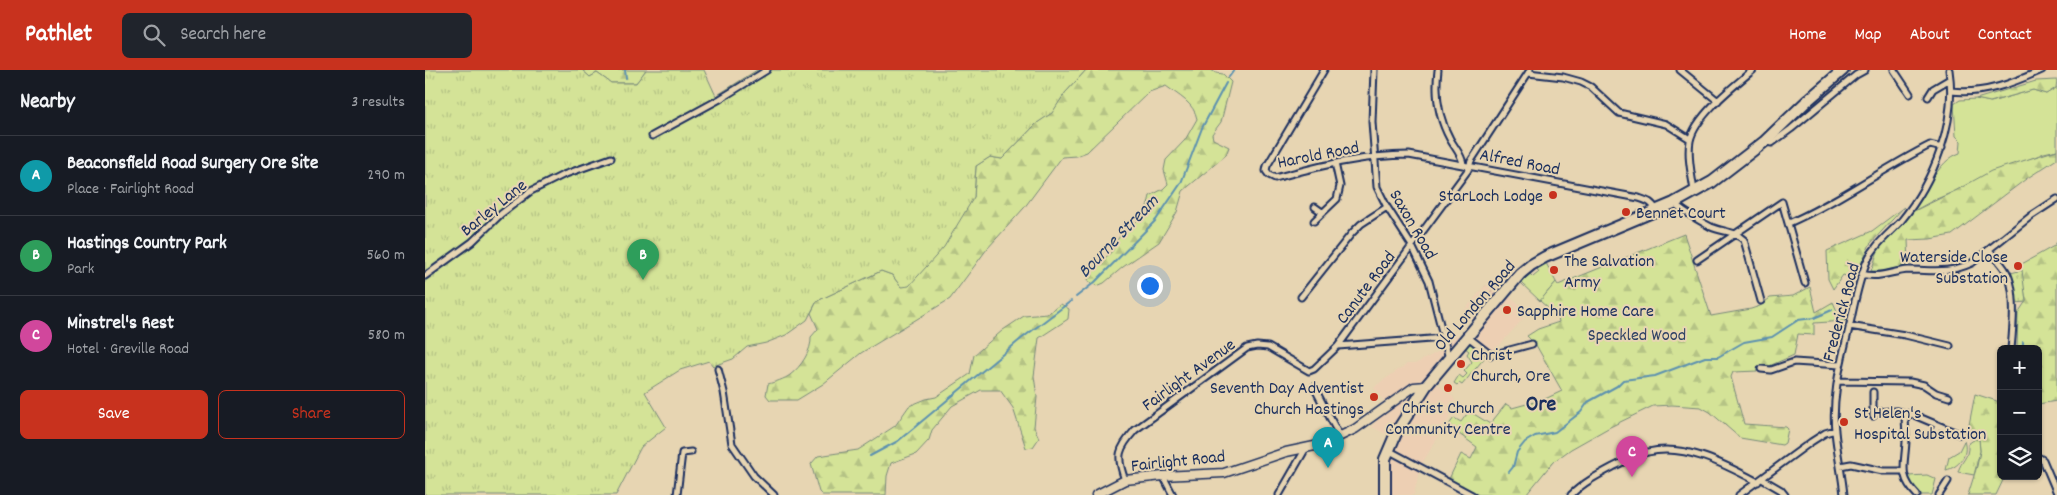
<!DOCTYPE html>
<html lang="en">
<head>
<meta charset="utf-8">
<style>
	body { margin:0; font-family:Dekko,sans-serif; background:#20242c; color:#f1f3f6 }
	.controls { position:absolute; right:15px; bottom:15px; display:grid; overflow:hidden; border-radius:8px; box-shadow:0 1px 4px #0004 }
	.controls button { width:45px; height:45px; display:grid; place-items:center; padding:0; border:0; border-bottom:1px solid #363941; background:#171b24; color:#f1f3f6; font:25px sans-serif }
	.you { position:absolute; left:724px; top:215px; width:18px; height:18px; margin:-12px; border:4px solid #fff; border-radius:50%; background:#1a73e8; box-shadow:0 0 0 8px #1a73e833 }
	.badge { display:grid; place-items:center; width:32px; height:32px; border-radius:50%; background:#c8321e; color:#fff; font-size:16px; font-weight:700 }
	.pin { position:absolute; translate:-50% -41px; filter:drop-shadow(0 1px 2px #0008) }
	.pin::after { content:''; position:absolute; top:26px; width:18px; height:15px; background:inherit; clip-path:polygon(0 0,100% 0,50% 100%) }
	.list { margin:0; padding:0; list-style:none }
	h2 { display:flex; justify-content:space-between; align-items:center; height:65px; margin:0; padding:0 20px; font-size:21px }
	h2 small { font-size:16px; font-weight:400; color:#9ea1a6 }
	.list li { display:grid; grid-template-columns:32px 1fr auto; gap:15px; align-items:center; box-sizing:border-box; height:80px; padding:0 20px; border-top:1px solid #363941 }
	.list b { display:block; font-size:19px; white-space:nowrap }
	.list p { margin:0; font-size:16px; white-space:nowrap; color:#9ea1a6 }
	.list em { font-size:16px; font-style:normal; color:#9ea1a6 }
	.actions { display:flex; gap:10px; padding:15px 20px }
	.actions a { flex:1; padding:11px 0; border:1px solid #c8321e; border-radius:8px; text-align:center; font-size:18px; color:#c8321e }
	.actions .main { background:#c8321e; color:#fff }
	.icon { flex:none; width:28px; height:28px; fill:none; stroke:currentColor; stroke-width:2; stroke-linecap:round; stroke-linejoin:round }
	.map { position:relative; flex:none; width:1632px; height:425px; overflow:hidden }
	header { display:flex; align-items:center; gap:30px; box-sizing:border-box; height:70px; padding:0 25px; background:#c8321e; color:#fff }
	header strong { font-size:24px }
	nav { display:flex; gap:28px; margin-inline-start:auto; font-size:18px }
	.search { width:350px; height:45px; background:#20242c; display:flex; align-items:center; gap:12px; box-sizing:border-box; padding:0 18px; border-radius:8px; color:#9ea1a6; font-size:19px }
	main { display:flex }
	aside { flex:1; background:#171b24 }
	.map>svg:first-child { display:block }
</style>
</head>
<body>
<header>
<strong>Pathlet</strong>
<div class="search"><svg class="icon" aria-label="search" viewBox="0 0 24 24"><circle cx="10" cy="10" r="6"/><path d="M15 15l6 6"/></svg>Search here</div>
<nav><a>Home</a><a>Map</a><a>About</a><a>Contact</a></nav>
</header>
<main>
<aside>
<h2>Nearby<small>3 results</small></h2>
<ul class="list">
<li><span class="badge" style="background:#0f9aa8">A</span><div><b>Beaconsfield Road Surgery Ore Site</b><p>Place · Fairlight Road</p></div><em>290 m</em></li>
<li><span class="badge" style="background:#2e9e5b">B</span><div><b>Hastings Country Park</b><p>Park</p></div><em>560 m</em></li>
<li><span class="badge" style="background:#d1479c">C</span><div><b>Minstrel's Rest</b><p>Hotel · Greville Road</p></div><em>580 m</em></li>
</ul>
<div class="actions"><a class="main">Save</a><a>Share</a></div>
</aside>
<div class="map">
<svg width="1632" height="425" viewBox="0 0 1632 425">
	<defs>
		<pattern id="industrial-furrows" width="10" height="10" patternUnits="userSpaceOnUse" patternTransform="scale(1.25)"><rect width="10" height="10" fill="#edcfb3"/><path d="M-1 1l2-2M0 10L10 0M9 11l2-2" fill="none" stroke="#cbb29c"/></pattern>
		<pattern id="forest-firs" width="22" height="20" patternUnits="userSpaceOnUse" patternTransform="scale(1.25)"><rect width="22" height="20" fill="#d4e397"/><path d="M5 1l3.5 6h-7zM16 11l3.5 6h-7z" fill="#b5c385"/></pattern>
		<pattern id="park-tufts" width="24" height="20" patternUnits="userSpaceOnUse" patternTransform="scale(1.25)"><rect width="24" height="20" fill="#d4e397"/><path d="M3 7l-1-3M5 7V3M7 7l1-3M15 17l-1-3M17 17v-4M19 17l1-3" fill="none" stroke="#b5c385"/></pattern>
	</defs>
	<rect width="100%" height="100%" fill="#e7d5b2"/>
	<filter id="ink" filterUnits="userSpaceOnUse"><feTurbulence type="fractalNoise" baseFrequency=".02" numOctaves="2"/><feDisplacementMap in="SourceGraphic" scale="10" xChannelSelector="R" yChannelSelector="G"/><feConvolveMatrix kernelMatrix="1 2 1 2 8 2 1 2 1" color-interpolation-filters="sRGB"/></filter>
	<g filter="url(#ink)">
		<path fill="#edcfb3" d="M1061 215 1070 222 1073 217 1104 242 1063 288 1044 273 1011 313 1028 327 1032 335 995 397 989 425H952L955 390 963 365 947 357 950 352 965 340 949 318 953 314 982 294H990L1018 279 1023 261 1025 260 1027 263H1030L1034 267 1049 250 1039 241Z"/>
		<path fill="url(#industrial-furrows)" d="M1061 215 1070 222 1049 249 1039 241Z"/>
		<path fill="#d4e397" stroke="#78897a" d="M1632 17V80L1619 83 1507 131 1487 142C1500 124 1513 90 1535 83L1536 71 1531 66 1529 34 1535 30 1551 29 1566 32 1608 20 1621 24Z
			M1121 193 1131 212 1115 231 1096 213 1105 204 1108 207 1114 202 1112 199Z
			M1044 273 1061 286 1037 315 1034 313 1032 315 1029 313 1034 305 1038 308 1042 304 1039 301 1047 292 1042 284 1044 281 1040 278Z
			M1539 371C1544 385 1534 397 1521 400L1524 387 1534 381Z
			M1502 405 1511 409 1507 425H1496L1487 416 1483 406Z"/>
		<path fill="url(#forest-firs)" stroke="#78897a" d="M157 0H221L211 13H186L172 3 165 7Z
			M661 0H786L791 3 798 4 806 12 796 52 787 64 788 69 804 77 801 85 758 121 752 142 734 172 698 197 679 213 672 216 663 211C665 191 678 193 687 181 689 178 690 173 692 170 706 151 719 154 725 126L738 119 743 114 739 100 741 90 760 70 772 49C769 33 754 26 741 16L724 22 662 82 651 86 637 87 599 138 562 179 525 229 436 283 398 314 372 330H345L341 325 343 314C350 312 360 309 365 305 376 297 387 280 386 267L393 259 386 243 392 231 456 201 467 205 476 217 549 127 551 96 565 87 577 89 612 53 627 42 640 23Z
			M1632 10 1631 18 1621 24 1608 20 1565 32 1551 29 1611 11Z
			M1632 80V89L1601 109 1527 165 1505 169 1483 170 1484 195 1459 201H1446L1454 178 1479 154 1487 142 1530 121 1566 101Z
			M1479 137 1445 174 1429 209 1418 205 1408 219 1403 209 1402 181 1447 161Z
			M1259 164 1286 246 1326 239 1335 236 1345 228 1368 226 1385 217 1391 242 1408 232 1412 241 1421 236 1420 251 1389 253V265L1373 264 1369 285 1333 301 1308 302 1306 307 1319 354 1361 357 1363 359 1360 373 1357 375 1315 368 1285 342 1276 337 1247 335 1228 336 1185 357 1146 379 1128 392 1101 425H1054L1024 409 1036 384 1046 389 1052 377 1023 356 1029 348 1036 352 1044 341 1065 354 1081 334 1087 338 1120 329 1137 321 1111 275 1102 266 1113 259 1134 252 1133 247 1115 231 1131 212 1133 215Z
			M1632 172V331L1613 334V279H1592L1593 243 1601 231 1595 195 1629 176Z
			M636 234 644 239 643 249 614 268 609 306 612 327 609 357 614 368 608 377 601 378 588 338 575 320H556L527 336 507 360 504 370 491 384 466 393 462 406 461 425H397L394 422 386 394 393 386 433 380 470 356 484 336 501 329 511 327 545 304 549 285 578 260 599 246 622 244Z
			M1550 324 1575 332 1576 330V406H1580L1571 425H1543L1552 396 1555 381 1554 369 1545 368 1544 355Z"/>
		<path fill="url(#park-tufts)" stroke="#78897a" d="M0 0H157L165 7 172 3 186 13H211L221 0H279L291 26 332 0H661L640 23 627 43 612 53 577 89 565 87 551 96 549 127 519 177 484 216 476 217 467 205 456 201 392 231 382 250 361 265 341 273 322 277 308 289 288 296 284 291 255 300 220 322 241 357 216 377 191 425H0Z
			M1597 200 1601 232 1591 233 1586 203Z
			M1550 369H1554L1555 381 1549 405 1533 402C1536 390 1544 389 1543 374Z"/>
		<g fill="none" stroke-linecap="round" stroke-linejoin="round">
			<path stroke="#5c91b0" stroke-width="2" d="M200 0 201 8
				M804 7 809 0
				M651 227 670 212 731 150 756 113 777 58 801 13
				M1598 272V279
				M445 386 473 371 596 269 646 231
				M1084 402 1088 397 1092 382 1100 372 1110 366 1130 362 1156 342 1163 332 1192 316 1198 310 1230 306 1280 287H1293L1319 272 1347 267 1373 250 1389 248 1407 240"/>
			<defs>
				<path id="street" d="M899 0 842 96 841 101 844 105 850 108C894 96 939 85 984 85L1214 128C1223 131 1227 132 1231 140
					M949 0 947 52 952 117 962 137 987 176 1004 211 1024 289
					M1013 0C1010 24 1014 49 1025 69 1030 78 1037 85 1038 94
					M1255 0 1293 31
					M1469 0 1485 24
					M1103 3 1138 7 1156 12 1166 17 1194 43 1241 54 1265 69
					M1526 21C1558 25 1588 13 1617 0
					M1503 27 1508 19 1525 9
					M227 66 295 29 342 0
					M1341 72 1347 73 1366 59 1431 5 1440 0
					M1269 121C1267 106 1262 87 1265 71 1270 46 1309 16 1328 0
					M1249 133C1260 143 1273 150 1286 157 1298 162 1310 161 1319 170L1336 231
					M890 137 897 142
					M889 151 912 129 915 116 910 93
					M1364 153C1413 132 1457 99 1505 75L1517 78
					M1564 180C1570 187 1577 194 1581 201 1592 220 1588 258 1586 279
					M1272 190 1357 132 1380 213
					M1437 204C1454 209 1467 201 1484 200 1508 200 1523 204 1547 193L1606 146 1632 129
					M0 206 47 172 76 144 106 121 138 105 186 88
					M876 227 927 163 936 154 962 137
					M1424 256 1480 265 1525 276
					M1043 267 1066 285 1107 274
					M913 276 1019 268
					M293 299 299 322 307 374 329 406 349 425
					M1336 299 1346 300 1369 292 1415 295
					M1413 311 1485 312 1499 315 1511 323 1524 327
					M889 317 915 367
					M1448 322V346
					M1449 342 1471 341 1489 345 1534 364
					M1480 343C1480 352 1481 362 1481 371 1480 395 1473 406 1492 425
					M1510 363 1513 355
					M963 380 1047 425
					M1613 387 1618 390 1632 423
					M1415 396 1426 394 1458 401H1478
					M738 406 748 425
					M1337 409 1356 420 1360 425
					M700 410C691 386 693 379 710 360L822 278 832 276 843 277 884 301 889 299 913 276 1043 100 1046 91 1105 0
					M252 425 257 383 266 382
					M854 425 881 378
					M1146 425C1158 413 1173 405 1188 397 1199 392 1211 384 1223 382 1260 373 1301 395 1333 412
					M1314 425 1386 372 1400 363 1410 360
					M1419 425C1417 404 1412 383 1410 361 1407 331 1414 300 1421 271 1428 244 1431 217 1442 191 1450 174 1464 164 1476 151 1509 111 1532 52 1524 0
					M1514 425 1523 411"/>
				<path id="secondary" d="M671 425 700 410 738 406 799 403 861 382 899 374 930 359 989 317 1001 316"/>
				<path id="highway" d="M960 425V389L972 361 1001 316 1095 204 1106 195 1120 187 1249 133 1287 112 1339 72 1382 31 1418 0"/>
			</defs>
			<use href="#street" stroke="#1b2f5e" stroke-width="9"/>
			<use href="#secondary" stroke="#1b2f5e" stroke-width="11"/>
			<use href="#highway" stroke="#1b2f5e" stroke-width="14"/>
			<use href="#street" stroke="#e7d5b2" stroke-width="5"/>
			<use href="#secondary" stroke="#e7d5b2" stroke-width="8"/>
			<use href="#highway" stroke="#e7d5b2" stroke-width="10"/>
		</g>
	</g>
	<g fill="#c8321e" stroke="#e7d5b2" stroke-width="2">
		<circle cx="1128" cy="125" r="5"/>
		<circle cx="1201" cy="142" r="5"/>
		<circle cx="1593" cy="196" r="5"/>
		<circle cx="1129" cy="200" r="5"/>
		<circle cx="1082" cy="240" r="5"/>
		<circle cx="1036" cy="294" r="5"/>
		<circle cx="1023" cy="318" r="5"/>
		<circle cx="949" cy="327" r="5"/>
		<circle cx="1419" cy="352" r="5"/>
	</g>
	<g text-anchor="middle" stroke-width="4" stroke-linejoin="round" paint-order="stroke">
		<g font-size="18" fill="#1b2f5e" stroke="#e7d5b2">
			<text transform="translate(893 84) rotate(-11)" y="6">Harold Road</text>
			<text transform="translate(1095 91) rotate(11)" y="6">Alfred Road</text>
			<text transform="translate(68 137) rotate(-39)" y="6">Barley Lane</text>
			<text transform="translate(989 154) rotate(60)" y="6">Saxon Road</text>
			<text transform="translate(940 217) rotate(-53)" y="6">Canute Road</text>
			<text transform="translate(1049 235) rotate(-49)" y="6">Old London Road</text>
			<text transform="translate(1415 242) rotate(-75)" y="6">Frederick Road</text>
			<text transform="translate(763 304) rotate(-36)" y="6">Fairlight Avenue</text>
			<text transform="translate(753 390) rotate(-6)" y="6">Fairlight Road</text>
		</g>
		<g font-size="18" fill="#1b2f5e" stroke="#e7d5b2" text-anchor="start">
			<text x="1118" y="131" text-anchor="end">StarLoch Lodge</text>
			<text x="1211" y="148">Bennet Court</text>
			<text x="1583" y="192" text-anchor="end">Waterside Close<tspan x="1583" dy="21">Substation</tspan></text>
			<text x="1139" y="196">The Salvation<tspan x="1139" dy="21">Army</tspan></text>
			<text x="1092" y="246">Sapphire Home Care</text>
			<text x="1046" y="290">Christ<tspan x="1046" dy="21">Church, Ore</tspan></text>
			<text x="939" y="323" text-anchor="end">Seventh Day Adventist<tspan x="939" dy="21">Church Hastings</tspan></text>
			<text x="1023" y="343" text-anchor="middle">Christ Church<tspan x="1023" dy="21">Community Centre</tspan></text>
			<text x="1429" y="348">St Helen's<tspan x="1429" dy="21">Hospital Substation</tspan></text>
		</g>
		<g font-size="18" fill="#2e4164" stroke="#e7d5b2">
			<text x="1212" y="270">Speckled Wood</text>
		</g>
		<g font-size="19" font-style="italic" fill="#263f6c" stroke="#e7d5b2">
			<text transform="translate(692 165) rotate(-46)" y="7">Bourne Stream</text>
		</g>
		<g font-size="22" font-weight="bold" fill="#1b2f5e" stroke="#e7d5b2">
			<text x="1116" y="340">Ore</text>
		</g>
	</g>
</svg>
<div class="controls">
<button>+</button>
<button>−</button>
<button><svg class="icon" aria-label="layers" viewBox="0 0 24 24"><path d="M12 4l9 5-9 5-9-5zM3 14l9 5 9-5"/></svg></button>
</div>
<div class="you"></div>
<div class="pin badge" style="left:903px;top:398px;background:#0f9aa8">A</div>
<div class="pin badge" style="left:218px;top:210px;background:#2e9e5b">B</div>
<div class="pin badge" style="left:1207px;top:407px;background:#d1479c">C</div>
</div>
</main>
</body>
</html>
